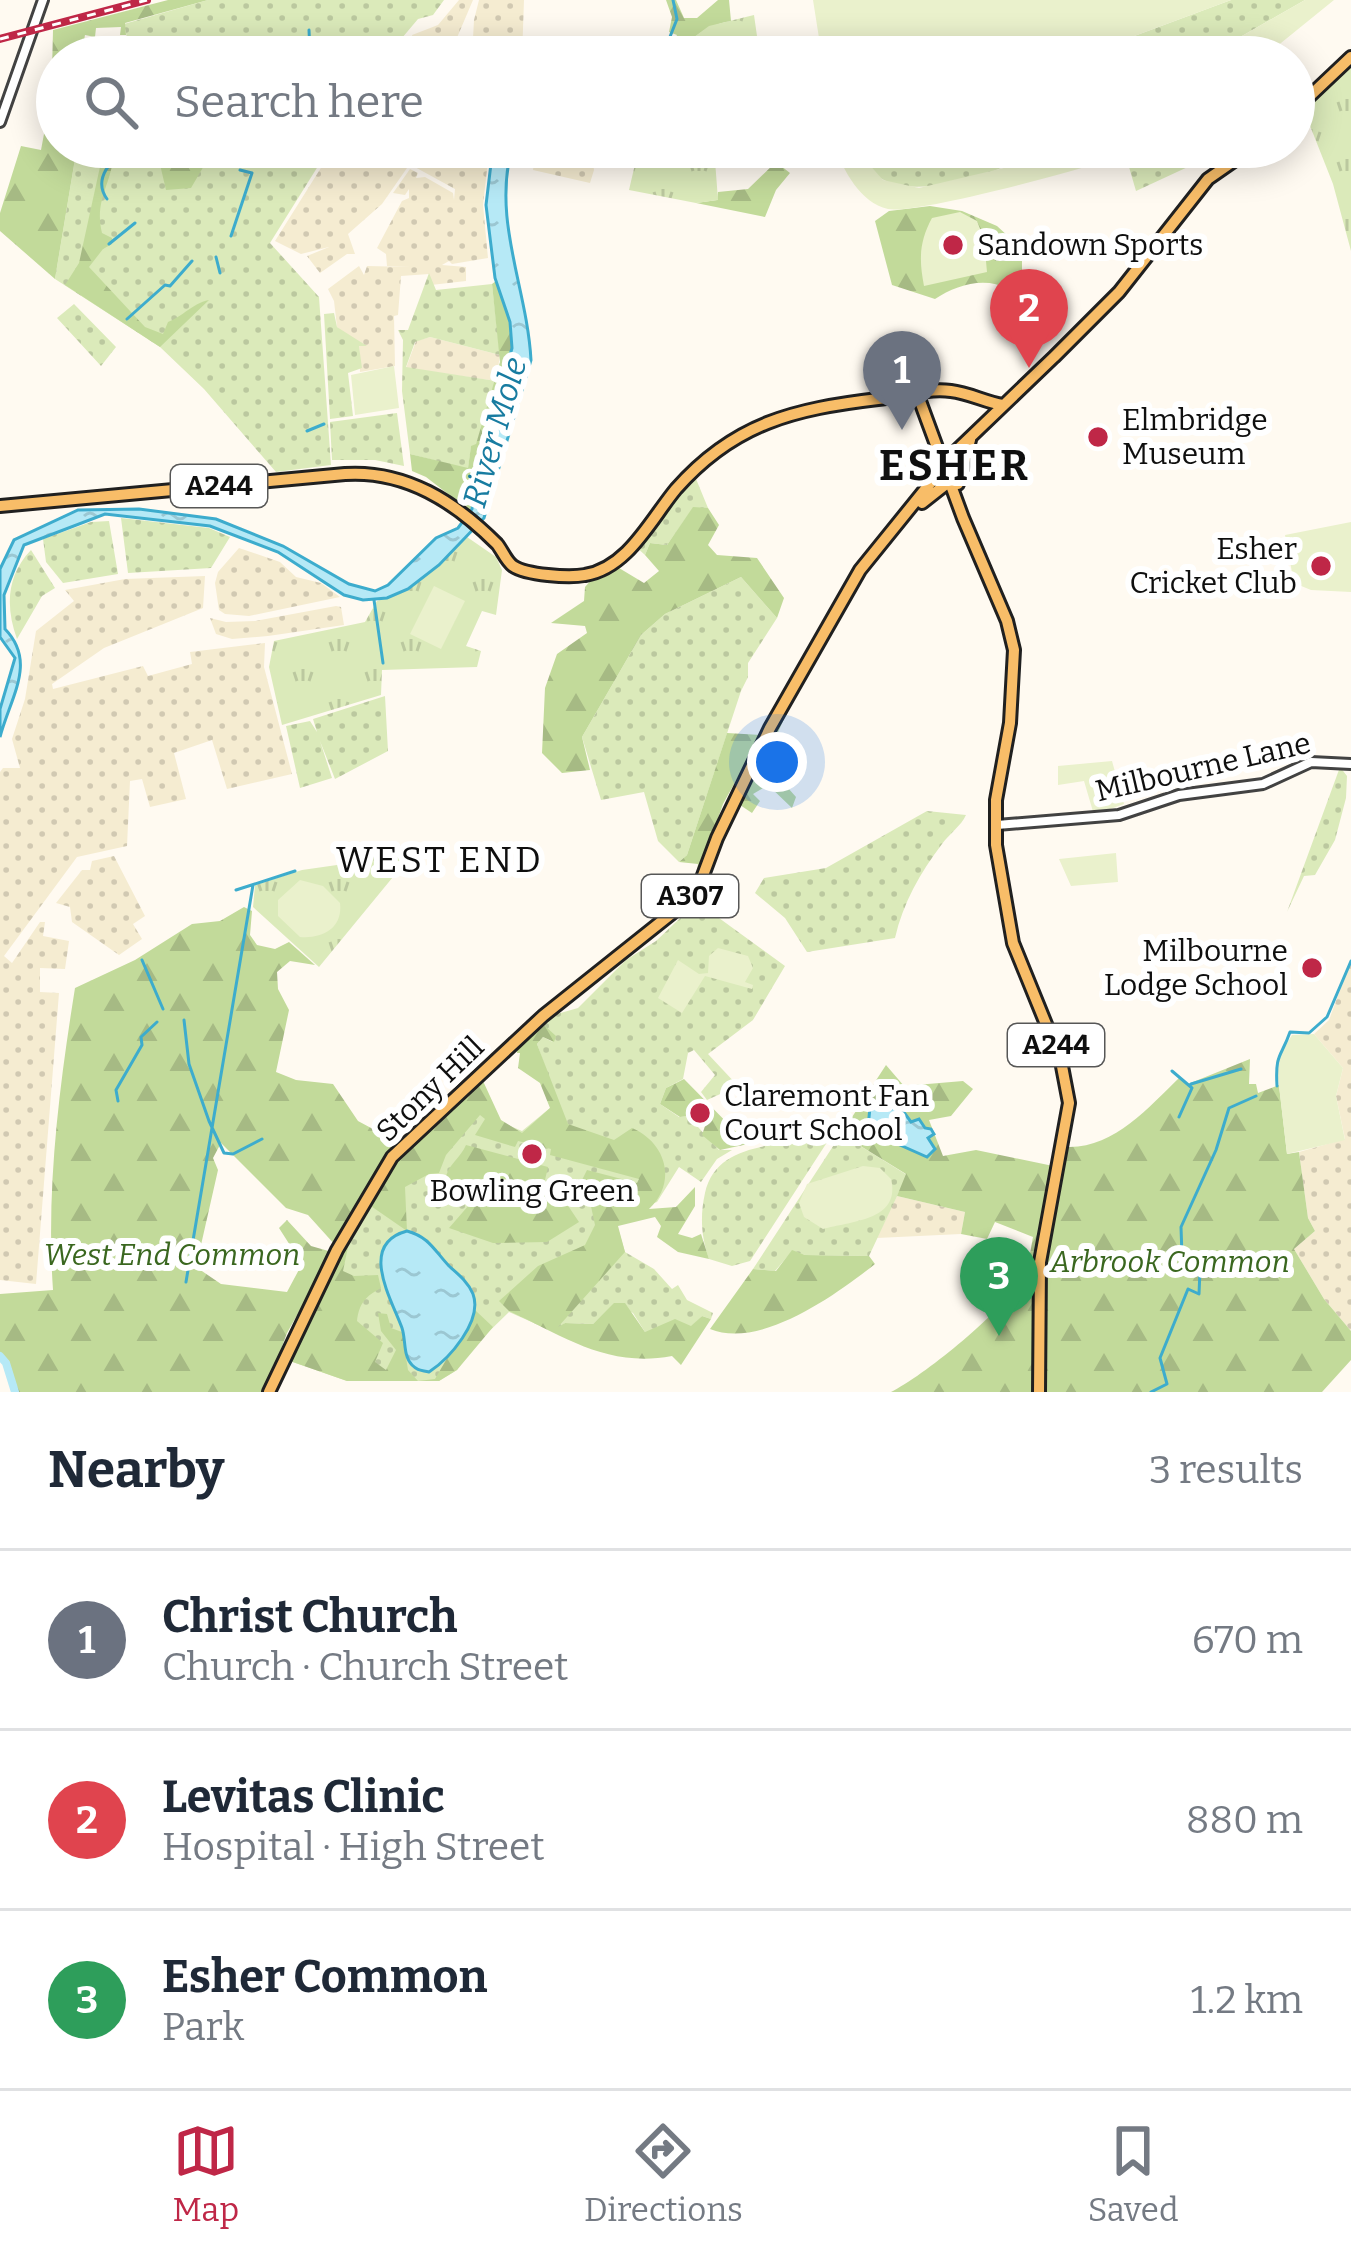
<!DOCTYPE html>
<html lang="en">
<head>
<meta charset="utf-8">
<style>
	body { margin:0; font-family:Bitter,serif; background:#f2f2f3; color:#1f2937 }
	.you { position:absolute; left:777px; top:762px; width:42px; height:42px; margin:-30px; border:9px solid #fff; border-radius:50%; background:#1a73e8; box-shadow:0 0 0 18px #1a73e833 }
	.badge { display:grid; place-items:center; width:78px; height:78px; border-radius:50%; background:#bf2747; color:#fff; font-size:39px; font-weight:700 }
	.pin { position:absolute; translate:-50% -99px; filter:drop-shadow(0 3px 6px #0008) }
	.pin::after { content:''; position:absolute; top:63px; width:42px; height:36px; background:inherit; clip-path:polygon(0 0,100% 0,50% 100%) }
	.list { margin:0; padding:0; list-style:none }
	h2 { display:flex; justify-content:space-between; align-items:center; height:156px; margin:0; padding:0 48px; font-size:51px }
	h2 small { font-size:39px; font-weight:400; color:#747a83 }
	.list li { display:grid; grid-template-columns:78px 1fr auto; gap:36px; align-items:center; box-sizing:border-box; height:180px; padding:0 48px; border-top:3px solid #e0e1e3 }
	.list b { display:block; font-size:45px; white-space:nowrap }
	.list p { margin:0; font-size:39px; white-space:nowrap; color:#747a83 }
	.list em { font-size:39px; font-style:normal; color:#747a83 }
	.icon { flex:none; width:66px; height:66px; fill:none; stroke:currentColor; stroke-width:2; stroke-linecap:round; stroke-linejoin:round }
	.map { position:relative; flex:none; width:1351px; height:1392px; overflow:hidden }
	.search { position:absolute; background:#fff; box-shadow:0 6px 30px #0003; left:36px; right:36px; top:36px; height:132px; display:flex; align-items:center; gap:30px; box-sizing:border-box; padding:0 42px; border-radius:66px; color:#747a83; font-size:45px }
	.sheet { height:696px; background:#fff }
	nav { display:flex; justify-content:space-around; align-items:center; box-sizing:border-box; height:168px; border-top:3px solid #e0e1e3; background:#fff; font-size:33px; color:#747a83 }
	nav a { display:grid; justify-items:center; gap:6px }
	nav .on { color:#bf2747 }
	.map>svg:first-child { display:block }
</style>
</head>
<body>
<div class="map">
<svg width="1351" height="1392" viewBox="0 0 1351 1392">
	<defs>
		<pattern id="farmland-dots" width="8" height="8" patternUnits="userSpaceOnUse" patternTransform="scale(3)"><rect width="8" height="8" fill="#f5ecd1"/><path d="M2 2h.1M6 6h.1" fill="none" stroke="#d1c9b2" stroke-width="1.8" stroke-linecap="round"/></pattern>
		<pattern id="grass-dots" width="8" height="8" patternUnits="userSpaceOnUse" patternTransform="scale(3)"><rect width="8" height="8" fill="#dbeaba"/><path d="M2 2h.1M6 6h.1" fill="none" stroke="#bbc89f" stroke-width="1.8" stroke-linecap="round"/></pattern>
		<pattern id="forest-firs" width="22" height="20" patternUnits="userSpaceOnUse" patternTransform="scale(3)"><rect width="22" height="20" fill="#c2da9a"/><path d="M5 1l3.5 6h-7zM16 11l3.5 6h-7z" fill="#a6ba84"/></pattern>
		<pattern id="park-tufts" width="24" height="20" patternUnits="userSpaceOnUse" patternTransform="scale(3)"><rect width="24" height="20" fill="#dbeaba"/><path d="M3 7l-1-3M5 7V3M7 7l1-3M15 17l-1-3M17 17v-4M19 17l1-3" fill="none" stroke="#bbc89f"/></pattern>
		<pattern id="water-ripples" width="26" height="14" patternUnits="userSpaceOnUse" patternTransform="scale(3)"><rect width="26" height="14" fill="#b6e9f6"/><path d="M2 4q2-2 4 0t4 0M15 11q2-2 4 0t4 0" fill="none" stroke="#9bc7d2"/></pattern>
	</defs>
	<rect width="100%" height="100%" fill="#fffaf1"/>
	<path fill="url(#farmland-dots)" d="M459 0H473L453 47V57L414 44 412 35 438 25Z
		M479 0H524L522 57H472L474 20Z
		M334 147H466L470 156 471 147H493L491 158 469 157 488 161 483 205 488 258 452 264 449 261 442 265 466 267V281L431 285 429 274 401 276 398 315 394 316 395 366 360 372 359 345 337 327 334 301 328 289 359 266 364 275 367 266 411 267 387 266 386 254 377 248 402 201 409 198V189L405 195 393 193 410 169 418 173 416 178 425 177 453 193 454 200 455 189 413 166 409 152 407 168 382 204 348 234 355 254H347L320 273 307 256 329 247 301 254 275 241Z
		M536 147H574L575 151 583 152 584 147H591L594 170 590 183 533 170Z
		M430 337 500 355 496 381 406 368 416 341Z
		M239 548 280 562 296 577 321 583 340 597 249 616 225 614 219 610 215 583 218 572Z
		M205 576 203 608 104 648 52 684 53 689 143 666 148 676 192 664 190 652 265 643 264 667 292 774 227 789 212 740 174 753 186 799 150 807 142 779 130 781 127 846 77 857 4 956 12 963 40 922H45L43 936 69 941 65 969 40 968V992L59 993 36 1284 0 1280V772L3 768H20L12 739 25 699 36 631 74 601 65 590 125 579Z
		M336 606 341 607 344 625 268 636 232 639 216 634 210 618 226 622 255 621Z
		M114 856 145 916 133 924 142 939 119 955 72 922 70 907 56 903 82 870H90L92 861Z
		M1351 960V1331L1324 1299 1294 1249 1315 1231 1308 1218 1299 1152 1345 1139 1336 1096 1343 1068 1314 1034 1329 1020Z
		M897 1196 965 1212 961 1234 877 1238Z"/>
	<path fill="url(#grass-dots)" d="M208 0H444L433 15 418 19 386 57H131L124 24Z
		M1231 0H1305L1221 48 1195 57H1078Z
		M77 147H330L270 243 319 297 331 465 276 472 204 389 160 347 55 279Z
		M865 147H1047C1010 168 914 206 876 175 868 169 864 160 859 152Z
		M1154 147H1194L1205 159 1136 191 1129 167Z
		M429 273 436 290 492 284 500 355 430 337 415 342 406 367 496 381 476 445 471 447 468 469 410 454 402 391 403 340 398 330H408Z
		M74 304 116 347 101 366 57 318Z
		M334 313 337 327 367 346H359L362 368 348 373 353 416 330 419 324 314Z
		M397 413 404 466 375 460H332L330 422Z
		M694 474 708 508H693L667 545 650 543 645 555 636 547Z
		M121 518 209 528 230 537 211 568 128 573Z
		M109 521 118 574 63 583 46 562 43 539 91 522Z
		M31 550 55 588 42 596 17 639C5 606 7 575 31 550Z
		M741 577 777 618 748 663V677L741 691 687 855 679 862 658 841 644 792 601 800 582 737 641 635 665 614Z
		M385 696 388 751 335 779 320 741 332 778 300 788 286 726 310 721 317 732 313 719Z
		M1340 767 1347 776 1346 798 1335 840 1315 875 1304 876 1287 912Z
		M927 811 966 815C961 826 950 833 942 844 920 873 903 903 895 938L807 952 785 918 755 893 764 878 826 868Z
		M697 902 785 966 753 1020 708 1054 738 1086 707 1100 701 1092 715 1075 694 1050 688 1053 683 1079 666 1088 660 1104 679 1117 688 1116 719 1150H732L717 1159 701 1182 679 1167 657 1202 615 1218 625 1252 654 1269 672 1289 678 1285 687 1300 713 1313 711 1319 702 1316 691 1327 645 1332 633 1313 615 1303 593 1324 565 1323 554 1332 509 1312 470 1350 457 1370 439 1381H347L287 1360 388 1167 458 1103 522 1131 550 1108 552 1086 537 1044 543 1037 553 1042 537 1027 550 1016 578 1008 626 960 656 941Z
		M835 1130 750 1261 732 1266 709 1259C701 1236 700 1216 705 1193 718 1135 793 1150 835 1130Z
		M841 1134 907 1175 869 1256 805 1255 792 1251 775 1271 753 1269Z"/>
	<path fill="url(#forest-firs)" d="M168 0H208L125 23 126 35H120L121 27 96 28 95 37 85 35 81 57H57V115L51 113 53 30Z
		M666 0H676L684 18H697L718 0H729L731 21C706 26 693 35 679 57H666L677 35 669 32 672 17Z
		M47 118 57 120V147H77L55 279 0 231V213L21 146 41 150Z
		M160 147H206L205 164 191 188 166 190 158 156Z
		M110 148 114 153C111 186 94 200 102 233L112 238V244L103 249 89 267 145 327 163 334 168 322C184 316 191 304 209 300L160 347 65 285 79 263 103 153Z
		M776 162 790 173 776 190 765 217 696 203 717 200 718 192 748 189Z
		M930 206 962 211 997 226 1022 249V274L1008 289C985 276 956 285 935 299L892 285 875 221 889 211Z
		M496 281 510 322 512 348 470 511 426 477 412 471 410 454 468 468 471 446 476 444 500 362 492 284Z
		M693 507 708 508 719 525 708 545 717 555 757 558 784 598 777 618 741 577 665 614 641 635 582 737 590 770 562 773 542 753 545 688 557 654 587 633 585 626 551 623 584 601 585 587 592 579 619 568 644 583 659 571 645 555 650 543 667 545Z
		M801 680 765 762 796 797 792 808 768 785 753 794 760 801 752 813 740 805 713 865 736 802Z
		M727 733 761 735 723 804 695 884 698 864 679 862 687 855Z
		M244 907 252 911 250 935 257 945 275 949 289 942 315 965 290 961 277 972 278 989 289 1010 276 1072 296 1080 333 1084 358 1121 399 1143 336 1246 308 1215 286 1208 221 1143 213 1158 218 1170 196 1267 221 1284 287 1292 302 1264 279 1228 287 1220 311 1246 332 1252 287 1333 265 1392H18L9 1361 0 1353V1294L53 1290C46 1190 59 1088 75 988L135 960 192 924 220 921Z
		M545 1026 556 1036 554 1042 543 1037 537 1044 568 1124 614 1140 632 1128C667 1143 677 1183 649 1209L676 1207 695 1187V1206L678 1234 692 1238 701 1234 709 1259 678 1252 657 1237 661 1226 655 1217 618 1226 625 1252 558 1327 565 1323 593 1324 614 1303H625L645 1332 675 1319 691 1326 702 1316 711 1319 681 1365 672 1356C608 1368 565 1337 509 1311L499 1301 538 1266 585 1245 595 1225 589 1197 579 1186 587 1170 637 1183 639 1179 550 1155 551 1149 518 1141 515 1147 475 1135 485 1119 480 1115 446 1155 439 1173 429 1174 405 1187 407 1231 368 1204 388 1167 483 1081 501 1120 522 1133 550 1108 540 1083 518 1068 520 1053H517C518 1040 533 1028 545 1026Z
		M1250 1059 1249 1084H1256L1258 1093 1279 1085 1287 1154 1299 1152 1308 1218 1315 1231 1294 1249 1324 1299 1351 1331V1360L1322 1392H1040L1042 1278 1047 1233 1068 1147C1114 1148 1149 1107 1179 1078L1188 1084Z
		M886 1065 904 1086 963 1081 973 1089 951 1116 929 1120 943 1156 976 1150 1058 1167 1036 1265 1033 1392H891C925 1375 1000 1313 1020 1282 1029 1268 1030 1252 1033 1237L995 1222 987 1239 961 1234 965 1212 897 1196 906 1174 841 1134Z
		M684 1079 748 1144 720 1150 702 1135 706 1123 698 1107 690 1109 688 1116 680 1117 660 1104 666 1088Z
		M466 1145 548 1167 545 1180 526 1183 529 1195 540 1204 543 1192 552 1182 579 1222 547 1242 493 1243 449 1228 469 1205 446 1176C450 1163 461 1157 466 1145Z
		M345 1244 348 1247 343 1271 354 1276 378 1275 381 1288C366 1296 359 1303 357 1321L383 1343 375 1362 386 1370 396 1350 381 1331 378 1313 387 1314 391 1328 402 1332 408 1370 418 1381 435 1379 475 1310 493 1327 457 1370 439 1381H347L287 1360Z
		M792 1250 805 1255 869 1256 875 1264C837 1294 760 1350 710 1329L753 1269 776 1271Z"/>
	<path fill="url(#park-tufts)" d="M754 15 760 57H679V48L709 26Z
		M1351 62V251L1333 184 1303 108Z
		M639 147H714L718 200 696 203 629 190Z
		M467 537 496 557 502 570 496 615 482 611 466 646 481 651 477 667 382 670 381 695 282 725 269 667 274 641 365 622 377 601 408 589Z
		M412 844 402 866 319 967 253 907 255 885 302 870 337 865 365 851Z"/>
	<path fill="#eaf1cc" d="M813 0H1231L1078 57H822Z
		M1305 0H1334L1276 47 1278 57H1258L1257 41 1230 57H1195L1221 48Z
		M834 147H865L859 153 883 180 919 188 1008 167 1047 147H1145C1113 162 917 215 888 209 860 203 844 170 834 147Z
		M960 212 977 221 984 239 987 272 924 286C919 260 919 242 932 218Z
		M394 366 399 408 355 415 351 375Z
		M1351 522V592L1311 590 1294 583 1285 535Z
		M434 586 465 601 441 649 410 634Z
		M1112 761 1124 804 1094 815 1084 781 1058 785V766Z
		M1116 853 1118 882 1071 886 1059 859Z
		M300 880 323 886 340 903C343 928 323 939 300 937L278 916V900Z
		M718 948 748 956 753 968 745 982 753 985 752 989 705 976 682 1013 658 998 678 960 699 974 708 973 709 956Z
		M1314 1034 1343 1068 1336 1096 1345 1140 1287 1154 1276 1061 1292 1035Z
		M863 1166 880 1168 891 1179C901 1220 853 1221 823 1229L804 1217 799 1203 807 1184Z"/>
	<path fill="url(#water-ripples)" stroke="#3daccd" stroke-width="3" d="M493 147H512C492 221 527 287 531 360L484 518 439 565 408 589 387 598 363 600 344 595 278 552 210 526 105 514 24 545 4 595 5 629C37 662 11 696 0 737V709L15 658 0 637V569L14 540 78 510 139 509 216 519 283 546 349 584 375 591 388 585 436 538 458 528 472 509 477 472 512 348 510 322 495 278 486 205Z
		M878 1103 891 1109 900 1107 911 1122 919 1119 925 1128 931 1129 934 1134 928 1138 935 1149 927 1157 891 1141 888 1128H868L870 1107Z
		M407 1231C429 1237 434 1250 449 1266 458 1274 468 1282 473 1294 483 1321 449 1359 429 1372 421 1370 418 1371 412 1365 403 1356 406 1340 402 1328 391 1298 358 1244 407 1231Z"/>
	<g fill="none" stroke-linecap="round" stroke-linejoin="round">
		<path stroke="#3daccd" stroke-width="3" d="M309 30 310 53
			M662 57 677 19 673 0
			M107 199C92 178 112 160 128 147
			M231 236 252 173 240 170
			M109 244 135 223
			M216 257 220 273
			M127 319 165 285 170 286 192 261
			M307 431 324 424
			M374 600 383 663
			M236 890 295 871
			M142 960 163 1009
			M184 1020 189 1064 209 1121 224 1153 233 1154 262 1139
			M1172 1071 1192 1088 1179 1117
			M1191 1084 1241 1069
			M1277 1086C1275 1053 1281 1058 1290 1032L1309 1033 1327 1017 1351 961
			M118 1101 116 1090 142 1045 141 1037 157 1022
			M186 1282 253 885
			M1151 1392 1167 1384 1160 1358 1188 1289 1199 1294 1200 1270 1182 1256 1181 1227 1216 1150 1229 1108 1256 1096"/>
		<path stroke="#b6e9f6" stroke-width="8" d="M0 1356 6 1363 15 1392"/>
		<defs>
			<path id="tertiary" d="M0 122 43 0
				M997 825 1119 815 1179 795 1263 784 1311 762 1351 764"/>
			<path id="primary" d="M1294 111 1351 57
				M1054 357 1119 292 1208 179 1254 147
				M917 393 963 518 1007 621 1014 650 1010 723 996 800V845L1013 943 1061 1061 1069 1103 1040 1262 1039 1392
				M958 484 970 440
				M922 503 955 477
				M0 506 345 474C406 470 455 502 497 544 502 550 506 561 513 566 526 575 569 578 585 575 628 568 651 519 676 489 734 423 794 409 878 399 902 396 927 388 951 391 969 393 985 402 1003 405
				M269 1392 337 1250 392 1157 543 1016 681 906 699 886 717 838 770 728 860 570 957 450 1056 355"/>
		</defs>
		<use href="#tertiary" stroke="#424242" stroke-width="14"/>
		<use href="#primary" stroke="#202020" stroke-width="16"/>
		<use href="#tertiary" stroke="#fff" stroke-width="8"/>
		<use href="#primary" stroke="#f8bd68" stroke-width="10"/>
		<defs>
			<path id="rail" d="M0 39 147 0"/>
		</defs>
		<use href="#rail" stroke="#bf2747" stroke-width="8"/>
		<use href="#rail" stroke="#fff" stroke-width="3" stroke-dasharray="9" stroke-linecap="butt"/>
	</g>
	<g fill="#bf2747" stroke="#fff" stroke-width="4.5">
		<circle cx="953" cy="245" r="12"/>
		<circle cx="1098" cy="437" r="12"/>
		<circle cx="1321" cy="566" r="12"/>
		<circle cx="1312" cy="968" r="12"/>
		<circle cx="700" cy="1113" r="12"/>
		<circle cx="532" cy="1154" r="12"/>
	</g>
	<g text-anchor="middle" stroke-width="12" stroke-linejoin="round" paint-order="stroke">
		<g fill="#fff" stroke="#575757" stroke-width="3">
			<rect x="171" y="465" width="96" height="42" rx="9"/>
			<rect x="642" y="875" width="96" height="42" rx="9"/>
			<rect x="1008" y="1024" width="96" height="42" rx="9"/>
		</g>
		<g font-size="27" font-weight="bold" fill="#0f0f0f">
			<text x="219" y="495">A244</text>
			<text x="690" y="905">A307</text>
			<text x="1056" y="1054">A244</text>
		</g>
		<g font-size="30" fill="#0f0f0f" stroke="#fff" text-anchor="start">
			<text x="977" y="255">Sandown Sports</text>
			<text x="1122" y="430">Elmbridge<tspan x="1122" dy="34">Museum</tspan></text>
			<text x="1297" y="559" text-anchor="end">Esher<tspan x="1297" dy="34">Cricket Club</tspan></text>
			<text x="1288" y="961" text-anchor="end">Milbourne<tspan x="1288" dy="34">Lodge School</tspan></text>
			<text x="724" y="1106">Claremont Fan<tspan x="724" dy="34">Court School</tspan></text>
			<text x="532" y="1201" text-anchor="middle">Bowling Green</text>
		</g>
		<g font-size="30" fill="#0f0f0f" stroke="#fff">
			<text transform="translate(1203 767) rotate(-13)" y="10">Milbourne Lane</text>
			<text transform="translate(430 1089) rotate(-44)" y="10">Stony Hill</text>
		</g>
		<g font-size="30" font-style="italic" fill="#3a671f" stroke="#fff">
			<text x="172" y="1265">West End Common</text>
			<text x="1170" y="1272">Arbrook Common</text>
		</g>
		<g font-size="33" font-style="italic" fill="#187ca1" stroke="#fff">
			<text transform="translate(494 432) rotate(-74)" y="12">River Mole</text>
		</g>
		<g font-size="36" letter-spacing="3" fill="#0f0f0f" stroke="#fff">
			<text x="440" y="872">WEST END</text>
		</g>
		<g font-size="42" font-weight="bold" letter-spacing="3" fill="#0f0f0f" stroke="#fff">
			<text x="955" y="480">ESHER</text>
		</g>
	</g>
</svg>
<div class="you"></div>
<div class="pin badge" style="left:902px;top:430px;background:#6b7280">1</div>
<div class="pin badge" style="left:1029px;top:368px;background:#e0444e">2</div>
<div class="pin badge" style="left:999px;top:1336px;background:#2e9e5b">3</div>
<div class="search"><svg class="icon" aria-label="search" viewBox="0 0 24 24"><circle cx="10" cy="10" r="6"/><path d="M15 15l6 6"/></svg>Search here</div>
</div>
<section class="sheet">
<h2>Nearby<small>3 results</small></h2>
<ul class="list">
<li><span class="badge" style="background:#6b7280">1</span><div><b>Christ Church</b><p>Church · Church Street</p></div><em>670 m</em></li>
<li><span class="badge" style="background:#e0444e">2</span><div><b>Levitas Clinic</b><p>Hospital · High Street</p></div><em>880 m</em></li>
<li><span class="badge" style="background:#2e9e5b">3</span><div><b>Esher Common</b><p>Park</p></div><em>1.2 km</em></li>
</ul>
</section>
<nav>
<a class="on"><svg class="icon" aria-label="map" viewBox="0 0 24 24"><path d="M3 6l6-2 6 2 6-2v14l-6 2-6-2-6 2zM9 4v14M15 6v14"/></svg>Map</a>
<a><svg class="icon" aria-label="directions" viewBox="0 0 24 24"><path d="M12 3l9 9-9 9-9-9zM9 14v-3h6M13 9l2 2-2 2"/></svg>Directions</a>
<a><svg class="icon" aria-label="saved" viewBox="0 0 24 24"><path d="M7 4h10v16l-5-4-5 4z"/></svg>Saved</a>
</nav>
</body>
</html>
